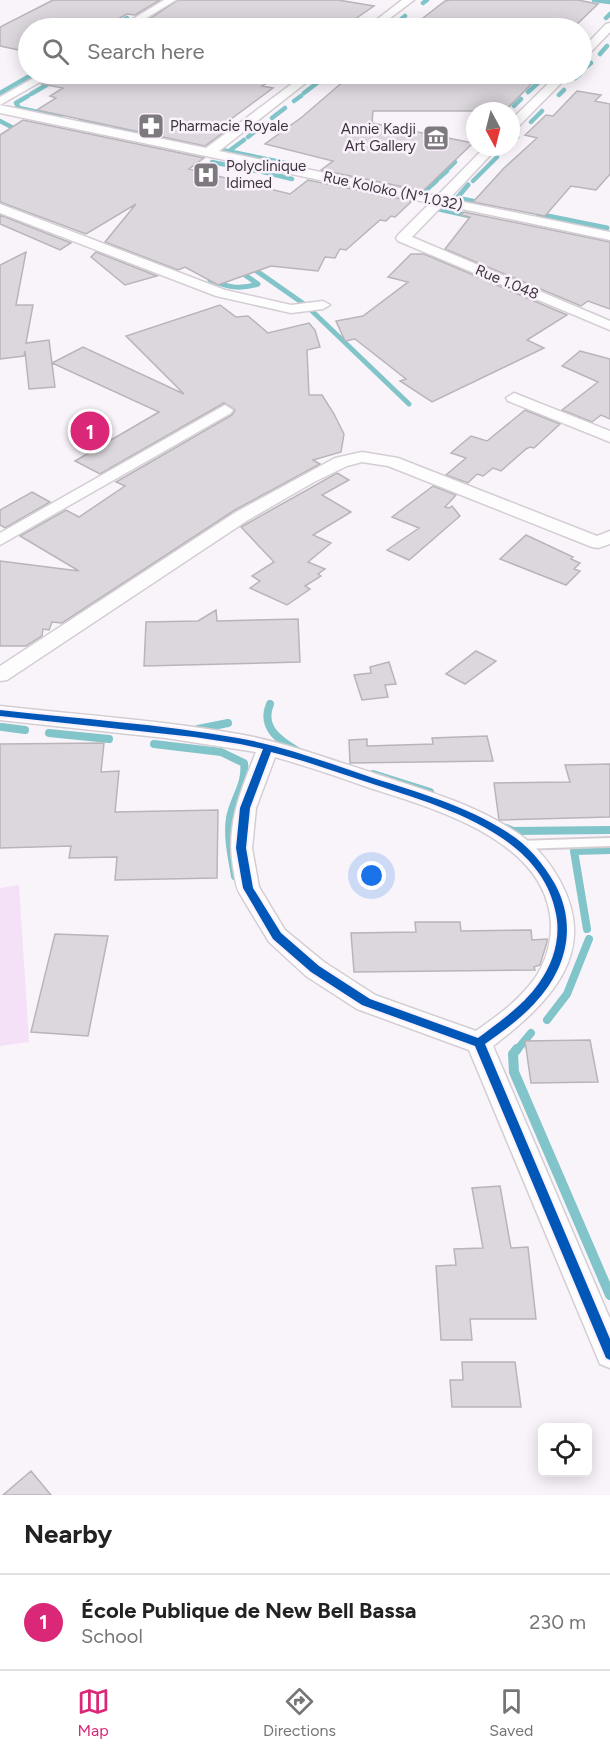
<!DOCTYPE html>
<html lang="en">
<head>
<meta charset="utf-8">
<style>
	body { margin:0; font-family:Figtree,sans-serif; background:#f6f6f6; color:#222 }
	.controls { position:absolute; right:18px; bottom:18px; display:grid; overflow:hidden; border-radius:9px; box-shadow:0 3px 15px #0003 }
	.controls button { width:54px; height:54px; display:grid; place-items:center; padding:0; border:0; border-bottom:2px solid #e0e0e0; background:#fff; color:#222; font:30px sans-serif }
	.compass { position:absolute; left:466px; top:102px; width:54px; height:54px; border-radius:50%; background:#fff; box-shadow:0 3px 15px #0003; rotate:173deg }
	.you { position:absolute; left:372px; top:876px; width:21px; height:21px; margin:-15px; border:4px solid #fff; border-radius:50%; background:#1a73e8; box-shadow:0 0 0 9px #1a73e833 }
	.badge { display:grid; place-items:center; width:39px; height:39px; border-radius:50%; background:#db2777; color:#fff; font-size:20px; font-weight:700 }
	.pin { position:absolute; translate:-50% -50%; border:3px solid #fff; box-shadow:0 2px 6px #0006 }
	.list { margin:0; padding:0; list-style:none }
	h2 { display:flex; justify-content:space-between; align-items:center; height:78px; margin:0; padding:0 24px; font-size:26px }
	h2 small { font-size:20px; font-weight:400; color:#767676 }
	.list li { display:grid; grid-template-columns:39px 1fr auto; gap:18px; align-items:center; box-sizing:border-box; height:96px; padding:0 24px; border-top:2px solid #e0e0e0 }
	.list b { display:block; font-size:22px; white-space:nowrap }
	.list p { margin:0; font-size:20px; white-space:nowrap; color:#767676 }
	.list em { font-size:20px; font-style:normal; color:#767676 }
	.icon { flex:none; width:33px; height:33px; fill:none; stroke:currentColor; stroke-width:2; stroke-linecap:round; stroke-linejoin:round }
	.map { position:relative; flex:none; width:610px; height:1495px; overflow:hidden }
	.search { position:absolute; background:#fff; box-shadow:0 3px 15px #0003; left:18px; right:18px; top:18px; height:66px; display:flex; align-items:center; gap:15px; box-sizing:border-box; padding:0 21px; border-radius:33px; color:#767676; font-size:22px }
	.sheet { height:174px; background:#fff }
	nav { display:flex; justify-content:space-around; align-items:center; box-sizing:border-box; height:84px; border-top:2px solid #e0e0e0; background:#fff; font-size:16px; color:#767676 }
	nav a { display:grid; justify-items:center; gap:3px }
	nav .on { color:#db2777 }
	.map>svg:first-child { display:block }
</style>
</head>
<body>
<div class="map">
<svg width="610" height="1495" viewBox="0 0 610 1495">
	<rect width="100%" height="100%" fill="#f9f4fa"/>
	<path fill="#f4e0f7" d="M19 885 29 1042 0 1046V888Z"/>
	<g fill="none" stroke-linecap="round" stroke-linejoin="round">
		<path stroke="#81c4c9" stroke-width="4.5" d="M594 0 610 2
			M423 3 427 0
			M606 18 610 14
			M394 25 405 16
			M143 26 163 14
			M109 28 127 18
			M600 54 607 46
			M586 67 591 63
			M544 77 548 74
			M575 78 580 74
			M322 80 330 74
			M528 92 539 82
			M0 93 33 74
			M304 93 317 83
			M31 94 50 83
			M559 95 564 90
			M28 96 16 103 19 108 61 117
			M294 101 301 96
			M514 106 521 99
			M272 118 285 108
			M0 121 19 131
			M80 121 106 126
			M531 122 542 111
			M113 127 134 132
			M157 136 202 145 210 140
			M248 137 263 125
			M511 142 517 137
			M222 150 306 167
			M229 151 244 140
			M212 162 237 167
			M449 168 455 162
			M245 169 256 171
			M263 172 292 179
			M439 178 447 171
			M473 181 497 157
			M434 183 437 180"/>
		<path stroke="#81c4c9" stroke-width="5" d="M468 185 457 198 482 203
			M413 189 425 191 436 181
			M0 204 10 207 7 210
			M434 208 470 216
			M538 214 607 228
			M251 267 304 304
			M210 280C228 287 239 290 258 284L245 275
			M312 311 409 404"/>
		<path stroke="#81c4c9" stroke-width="8" d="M270 704C260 728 280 741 299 752
			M2 727 25 730
			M198 729 228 723
			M49 733 109 739
			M154 744 221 752 244 763C247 784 233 799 230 818 227 837 232 858 235 876
			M373 774 430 792
			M506 828 513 831 610 830
			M587 929 574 851 610 850
			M547 1020 567 994 589 939
			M516 1051 531 1033"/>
		<path stroke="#81c4c9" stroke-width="10" d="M517 1049 513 1054 514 1072 610 1295"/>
	</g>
	<path fill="#dcd7dd" stroke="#b8b4b9" stroke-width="1.5" d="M53 0H160L135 15 127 14 114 21 97 19 82 28H28V52L0 46V27Z
		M178 0H338L374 6 342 28H206L151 18Z
		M450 0H578L598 4 573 28H458L418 22 445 1Z
		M56 74H281L262 86 273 88 223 125 232 126 205 146 37 110 56 98 50 96 63 88 42 84Z
		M352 74 396 79 398 77 411 79 417 74H541L505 111H373L372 123 473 143 423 191 321 170 333 161 265 144 302 117Z
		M577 91 601 95 595 101 610 104V174L596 190 571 186 545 216 473 202 504 168 537 138 525 135 546 115 553 116Z
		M23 120 204 158 189 169 290 194 308 180 412 201 395 217 391 216 386 221 380 220 346 250 340 249 335 258 325 257 318 271 271 266 218 285 185 267 178 270 105 242 136 204 86 234 0 202V135Z
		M464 212 610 242V309L588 301 581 306 445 249 470 217 461 215Z
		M0 215 71 243 60 250 0 224Z
		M26 252 16 305H33L26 343 49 340 55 387 29 389 25 351 24 356 0 359V265Z
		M96 252 157 276 125 285 91 257Z
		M411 254H424L567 315 527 340 544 348 432 402 400 381 406 379 355 339 345 341 336 321 363 316 408 282 388 277Z
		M220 305 236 317 248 316 268 333 309 323 315 330 320 347 307 350 309 395H322L334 414 344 434 341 452 313 460 320 464 235 510 62 623 52 622 49 630 43 629 42 636 26 646H0V561L79 571 20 536 66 510 79 517 125 486 116 482 232 415 235 410 224 403 100 474 75 461 159 412 52 363 83 347 184 394 126 336Z
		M580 351 610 359V419L601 415 592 422 562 410 598 382 562 366Z
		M525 410 560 424 534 448 530 447 526 449 501 471 493 468 483 476 477 474 468 483 446 475 466 458 451 453 471 436 487 441Z
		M337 473 349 480 322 495 351 512 313 535 331 543 308 562 325 569 318 574 321 576 305 586 310 589 287 605 250 588 260 581 252 576 274 562 241 527Z
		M433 486 456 495 445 507 449 508 452 506 460 516 409 560 387 550 419 528 392 517Z
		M32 492 50 502 5 528 0 525V510Z
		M526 535 573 557 571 559 580 563 574 569 580 571 566 585 500 559Z
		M216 610 217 621 298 619 300 662 144 666 146 622 198 621Z
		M476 651 496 661 465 684 446 674Z
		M389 662 396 684 385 685 388 697 362 700 354 675 371 673 370 667Z
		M487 736 493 761 350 763 349 740 367 739V746L433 744 432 738Z
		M104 743 101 772 119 771 115 812 218 810 217 878 115 880 117 857 69 858 71 846 0 848V744Z
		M610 764V817L499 820 494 783 570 782 565 765Z
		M415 922H460L461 931 531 930 532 940 547 939V942L540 965 534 967 535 970 354 972 351 933 416 932Z
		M55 934 108 936 88 1036 31 1032Z
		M590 1040 598 1082 531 1083 525 1041Z
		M500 1186 511 1248 528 1247 536 1319H470L472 1340H441L436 1266 456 1265 454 1249 483 1248 472 1188Z
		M462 1362H515L521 1407H452L450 1380H463Z
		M31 1471 51 1495H3Z"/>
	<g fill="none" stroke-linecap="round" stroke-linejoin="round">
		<defs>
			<path id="service" d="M610 838V846L519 849 515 848 513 845 515 842 519 841Z"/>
			<path id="minor" d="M164 0H176L130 28H118Z
				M402 0H414L377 28H366Z
				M610 23V32L586 57 582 58V49L606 24Z
				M41 74H54L0 105 206 148 305 74H317L219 151 437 196 485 147H498L449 199 610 232V240L443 205 412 237 610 321V330L398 241 396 238 398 235 430 203 0 113V97Z
				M558 74H570L515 130 511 131V120Z
				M0 204 225 290 291 305 323 301 330 305 323 309 291 313 216 296 0 213Z
				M514 393 610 431V442L508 401 506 398Z
				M225 405 233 410 231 413 0 545V533Z
				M362 452 398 458 597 536 610 531V544L598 548 592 547 388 466 362 462 347 466 314 482 248 520 7 680 0 681V666L236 512 335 458Z
				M0 706C79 715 160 720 238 734 284 742 329 759 373 773 420 789 469 802 511 829 533 842 548 859 560 881 600 954 548 1004 493 1046L610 1319V1368L600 1364 469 1050 357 1009 306 976 269 942 240 894C235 886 235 876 233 867 226 823 241 791 256 752L166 738 0 720ZM275 757C307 766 339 777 370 788 435 809 548 840 551 925 551 948 543 970 528 987 513 1005 494 1018 476 1031L375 995 324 962 285 930 259 887 252 848 256 808Z"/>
		</defs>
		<use href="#service" stroke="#d4ced4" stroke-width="4"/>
		<use href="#minor" stroke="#d4ced4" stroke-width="3"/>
		<use href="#service" fill="#fefdfe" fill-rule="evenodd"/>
		<use href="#minor" fill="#fefdfe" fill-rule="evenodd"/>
		<defs>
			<path id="cycleway" d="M0 710C79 719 160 724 238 738 284 746 329 763 373 778 418 792 466 806 507 832 528 845 543 863 555 884 578 927 566 970 534 1004 519 1020 502 1032 485 1044L610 1339V1360L606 1358 475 1046 362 1005 311 972 273 939 243 888 236 848 240 808 263 749 240 744 194 737 0 716ZM271 752C304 760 335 772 367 782 435 805 541 831 556 914 561 938 553 964 539 983 523 1006 499 1022 478 1038L370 999 319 966 281 933 253 888 246 848 250 808Z"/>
		</defs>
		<use href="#cycleway" stroke="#fbf1fd" stroke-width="4"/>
		<use href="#cycleway" fill="#0057b8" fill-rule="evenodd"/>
	</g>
	<defs>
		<symbol id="pharmacy-square" viewBox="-11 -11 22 22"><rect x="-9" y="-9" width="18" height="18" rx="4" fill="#7e787f" stroke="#fbf1fd"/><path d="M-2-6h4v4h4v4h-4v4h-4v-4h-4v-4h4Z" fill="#fff"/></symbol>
		<symbol id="museum-square" viewBox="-11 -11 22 22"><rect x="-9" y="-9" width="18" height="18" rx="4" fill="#7e787f" stroke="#fbf1fd"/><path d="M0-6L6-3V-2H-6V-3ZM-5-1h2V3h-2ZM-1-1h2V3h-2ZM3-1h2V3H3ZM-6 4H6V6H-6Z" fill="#fff"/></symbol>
		<symbol id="hospital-square" viewBox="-11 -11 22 22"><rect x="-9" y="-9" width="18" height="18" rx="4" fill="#7e787f" stroke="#fbf1fd"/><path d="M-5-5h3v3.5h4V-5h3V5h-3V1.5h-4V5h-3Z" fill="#fff"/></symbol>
	</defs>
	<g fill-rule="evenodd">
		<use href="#pharmacy-square" x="136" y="111" width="30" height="30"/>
		<use href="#museum-square" x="421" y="123" width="30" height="30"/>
		<use href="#hospital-square" x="191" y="160" width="30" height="30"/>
	</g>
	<g text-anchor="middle" stroke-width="5" stroke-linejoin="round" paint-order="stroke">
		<g font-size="15" fill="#3c363d" stroke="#fbf1fd" text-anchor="start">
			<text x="170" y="131">Pharmacie Royale</text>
			<text x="416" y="134" text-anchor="end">Annie Kadji<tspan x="416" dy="17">Art Gallery</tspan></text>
			<text x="226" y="171">Polyclinique<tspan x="226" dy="17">Idimed</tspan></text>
		</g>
		<g font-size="15" fill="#3c363d" stroke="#fbf1fd">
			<text transform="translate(393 191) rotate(12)" y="5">Rue Koloko (N°1.032)</text>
			<text transform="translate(507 282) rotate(23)" y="5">Rue 1.048</text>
		</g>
	</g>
</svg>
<div class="controls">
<button><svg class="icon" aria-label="locate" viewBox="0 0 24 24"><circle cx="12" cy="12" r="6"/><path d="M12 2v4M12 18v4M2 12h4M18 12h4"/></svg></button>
</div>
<svg class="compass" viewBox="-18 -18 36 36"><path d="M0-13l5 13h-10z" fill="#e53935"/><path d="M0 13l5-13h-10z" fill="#767676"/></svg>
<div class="you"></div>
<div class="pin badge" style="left:90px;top:431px">1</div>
<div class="search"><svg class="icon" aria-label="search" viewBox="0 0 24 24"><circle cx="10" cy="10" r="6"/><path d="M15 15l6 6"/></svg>Search here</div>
</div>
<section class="sheet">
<h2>Nearby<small></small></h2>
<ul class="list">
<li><span class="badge">1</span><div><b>École Publique de New Bell Bassa</b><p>School</p></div><em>230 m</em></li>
</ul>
</section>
<nav>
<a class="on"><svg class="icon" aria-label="map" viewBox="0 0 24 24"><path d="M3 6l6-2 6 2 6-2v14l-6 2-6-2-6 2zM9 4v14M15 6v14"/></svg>Map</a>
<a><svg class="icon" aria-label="directions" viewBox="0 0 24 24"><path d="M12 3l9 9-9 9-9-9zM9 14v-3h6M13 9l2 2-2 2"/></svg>Directions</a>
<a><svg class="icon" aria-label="saved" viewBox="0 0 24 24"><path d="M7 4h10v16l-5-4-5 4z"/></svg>Saved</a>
</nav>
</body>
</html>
